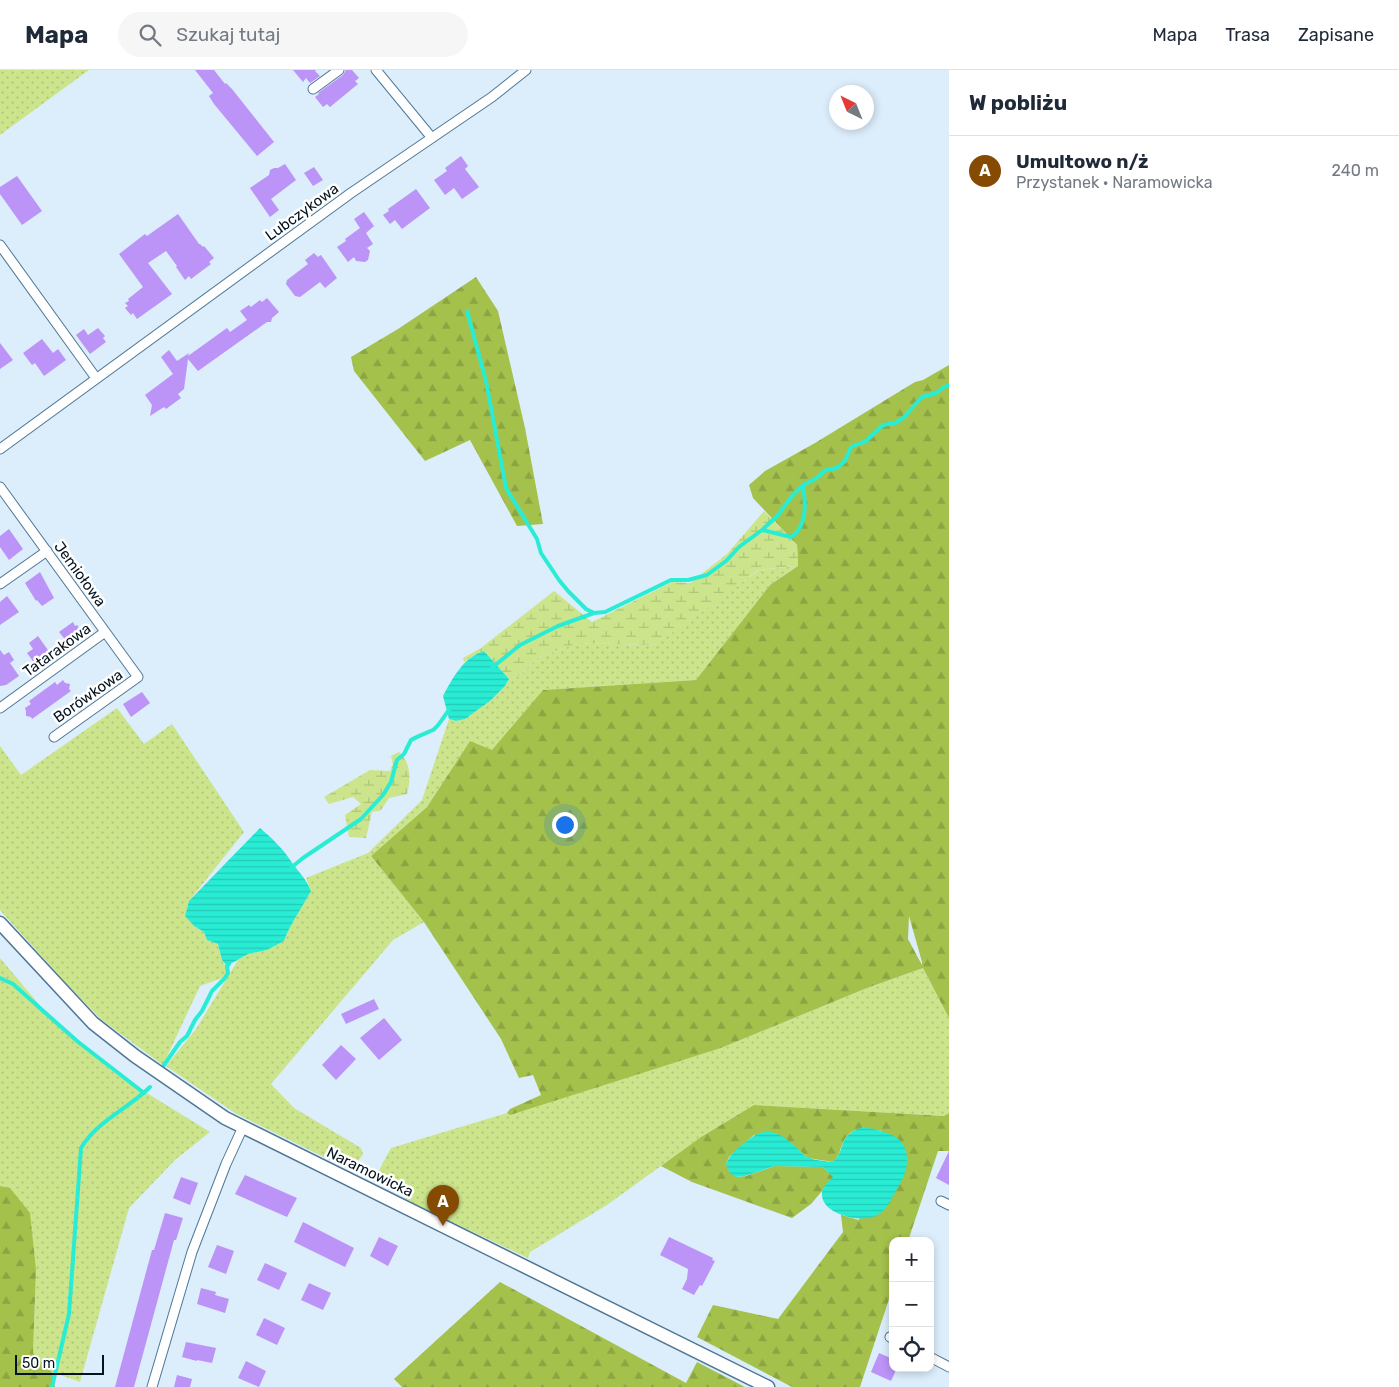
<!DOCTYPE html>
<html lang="pl">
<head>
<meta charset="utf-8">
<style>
	body { margin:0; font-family:Rubik,sans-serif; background:#f6f6f7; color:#1f2937 }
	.controls { position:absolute; right:15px; bottom:15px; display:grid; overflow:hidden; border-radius:10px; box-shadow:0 2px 8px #0003 }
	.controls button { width:45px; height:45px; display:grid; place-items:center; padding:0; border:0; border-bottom:1px solid #e0e1e3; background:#fff; color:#1f2937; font:25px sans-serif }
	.compass { position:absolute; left:829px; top:15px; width:45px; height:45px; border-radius:50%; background:#fff; box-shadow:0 2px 8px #0003; rotate:317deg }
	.scale { position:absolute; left:15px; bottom:12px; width:89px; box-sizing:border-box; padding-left:5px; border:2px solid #04131e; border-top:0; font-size:14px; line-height:18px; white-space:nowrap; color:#04131e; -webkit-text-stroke:4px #fff; paint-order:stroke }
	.you { position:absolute; left:564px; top:754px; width:18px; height:18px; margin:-12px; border:4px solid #fff; border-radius:50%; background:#1a73e8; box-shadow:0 0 0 8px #1a73e833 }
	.badge { display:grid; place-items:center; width:32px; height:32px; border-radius:50%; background:#864b02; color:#fff; font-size:16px; font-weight:700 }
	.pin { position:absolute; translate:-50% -41px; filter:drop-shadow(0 1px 2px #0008) }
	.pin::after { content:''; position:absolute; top:26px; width:18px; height:15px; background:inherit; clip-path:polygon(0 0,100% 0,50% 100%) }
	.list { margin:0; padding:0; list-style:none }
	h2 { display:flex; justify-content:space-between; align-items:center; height:65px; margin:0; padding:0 20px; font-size:21px }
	h2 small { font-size:16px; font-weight:400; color:#747a83 }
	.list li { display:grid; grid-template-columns:32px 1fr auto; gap:15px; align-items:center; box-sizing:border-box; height:70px; padding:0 20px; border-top:1px solid #e0e1e3 }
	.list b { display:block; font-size:19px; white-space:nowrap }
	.list p { margin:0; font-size:16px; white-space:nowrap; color:#747a83 }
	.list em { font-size:16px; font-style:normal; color:#747a83 }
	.icon { flex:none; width:28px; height:28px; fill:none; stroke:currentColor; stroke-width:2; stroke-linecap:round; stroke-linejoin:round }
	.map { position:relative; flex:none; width:949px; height:1317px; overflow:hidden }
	header { display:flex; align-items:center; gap:30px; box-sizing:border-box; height:70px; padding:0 25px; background:#fff; border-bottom:1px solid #e0e1e3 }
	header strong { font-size:24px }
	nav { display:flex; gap:28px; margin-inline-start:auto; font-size:18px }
	.search { width:350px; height:45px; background:#f6f6f7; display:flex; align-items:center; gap:12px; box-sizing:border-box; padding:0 18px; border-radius:28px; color:#747a83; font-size:19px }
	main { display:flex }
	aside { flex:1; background:#fff }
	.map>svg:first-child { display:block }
</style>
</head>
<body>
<header>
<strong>Mapa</strong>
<div class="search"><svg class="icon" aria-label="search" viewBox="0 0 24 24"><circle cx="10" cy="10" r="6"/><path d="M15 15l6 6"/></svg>Szukaj tutaj</div>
<nav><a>Mapa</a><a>Trasa</a><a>Zapisane</a></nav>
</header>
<main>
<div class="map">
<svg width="949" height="1317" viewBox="0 0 949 1317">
	<defs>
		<pattern id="grass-dots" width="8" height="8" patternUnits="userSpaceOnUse" patternTransform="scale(1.25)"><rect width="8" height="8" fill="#cce58c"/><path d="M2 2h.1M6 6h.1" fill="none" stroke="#aec478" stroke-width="1.8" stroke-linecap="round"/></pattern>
		<pattern id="forest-firs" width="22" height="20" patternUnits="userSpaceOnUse" patternTransform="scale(1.25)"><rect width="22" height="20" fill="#a4c14c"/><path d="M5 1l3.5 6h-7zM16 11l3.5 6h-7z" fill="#8ca542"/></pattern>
		<pattern id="wetland-marsh" width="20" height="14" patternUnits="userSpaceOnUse" patternTransform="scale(1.25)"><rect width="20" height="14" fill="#cce58c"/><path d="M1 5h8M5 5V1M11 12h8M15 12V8" fill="none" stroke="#aec478"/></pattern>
		<pattern id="water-rules" width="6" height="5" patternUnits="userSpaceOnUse" patternTransform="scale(1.25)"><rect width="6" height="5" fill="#29ecd4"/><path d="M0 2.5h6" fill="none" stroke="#23cab6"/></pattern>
	</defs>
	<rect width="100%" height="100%" fill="#dcedfb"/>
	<path fill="url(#grass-dots)" d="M0 0H89L0 65Z
		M798 496 770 515 696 610 543 620 492 681 470 671 427 737 371 786 424 852 393 870 271 1014 294 1038 361 1078 363 1084C358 1093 353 1095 344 1097L235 1043 166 996 196 959 238 890 248 884 267 880 284 871C289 856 303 836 311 821L306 808 368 783 422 730 449 649 456 651 465 649 490 631 505 616 509 609 519 606 537 588 578 573 654 575 759 500Z
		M117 638 144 674 172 654 244 762 189 831 185 846 194 856 204 862 207 870 218 874 222 890 227 899 225 907 200 916 163 995 102 950 70 918 0 840V676L21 705Z
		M0 888 53 951 116 1004 210 1062 175 1090 129 1138 80 1312 52 1302 33 1283 36 1200 10 1119 0 1116Z
		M923 898 949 948V1043L945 1046 754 1035 701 1067 607 1135 530 1182 528 1188 408 1131 378 1102 391 1078 507 1043 510 1044 721 978 867 918Z"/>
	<path fill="url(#forest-firs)" fill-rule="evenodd" d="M476 207 498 241 525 358 543 454 517 456 470 370 425 391 354 301 351 287 398 259Z
		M949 295V948L923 898 867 918 721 978 510 1045 507 1043 510 1039 541 1025 533 1005 519 1008 501 969 424 852 371 786 427 737 470 671 492 680 543 620 696 610 770 515 798 496 797 475 753 428 749 415 765 401 815 373 915 312 923 310ZM909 846 922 892V895L908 869Z
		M754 1035 944 1046 949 1043V1081H938L908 1171H893V1217L860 1317H792L697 1267 713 1235 778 1249 843 1162 841 1145 859 1150 882 1061C865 1058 850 1055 842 1075 839 1082 839 1087 833 1092L808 1088 788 1071 754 1065 729 1087 726 1094 736 1107 746 1106 775 1096 823 1097 834 1107 811 1134 792 1148 692 1112 661 1096 701 1067Z
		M0 1116 10 1118 30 1143 36 1200 33 1283 52 1302 55 1317H0Z
		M500 1212 686 1313 697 1292 745 1317H402L394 1309Z"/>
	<path fill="url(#wetland-marsh)" d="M764 441 797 475 798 496 758 500 700 544 654 575 578 573 537 588 519 606 509 609 484 581 476 584 464 592 463 588 481 578 554 521 592 552 672 512 690 513 727 484Z
		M399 682C411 692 411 710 407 724L389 728 381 740 372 742 366 768 349 767 345 745 361 734 353 727 329 734 324 727 370 700 390 701 393 694 391 686Z"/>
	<path fill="url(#water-rules)" d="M484 581 509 609 505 616 490 631 465 649 456 651 449 649 443 626C454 606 463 588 484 581Z
		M260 758C273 769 284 780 293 794 301 805 305 807 311 821 303 836 289 856 284 871L267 880 248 884 227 896 222 890 218 874 207 870 204 862 194 856 185 846 189 831Z
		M863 1057C883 1061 908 1065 907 1090 907 1103 902 1110 896 1121 890 1131 887 1140 877 1145 863 1154 824 1145 822 1126 821 1117 828 1113 833 1107L823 1097 775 1096 745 1106 736 1107 730 1103 726 1094C730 1084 739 1077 747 1071 767 1054 780 1063 798 1079 801 1082 805 1087 810 1088 817 1091 826 1091 833 1092 847 1079 836 1066 863 1057Z"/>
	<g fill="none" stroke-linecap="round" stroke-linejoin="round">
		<path stroke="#29ecd4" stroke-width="4" d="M467 241 486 311 506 418 537 469 541 483 559 510 568 521 586 539 594 543
			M762 460 791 467C807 457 806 433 803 415
			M493 597 520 575 558 556 594 543 605 542 671 510H688L707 505 726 491 739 477 762 460 778 445 792 426 803 415 815 409 826 400 837 398 845 391 851 377 866 371 883 355 895 353 903 348 922 327 936 323 944 317 949 315
			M292 797 303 788 361 749 383 725 391 712 397 690 404 684 411 670C418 666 426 663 433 660 439 656 444 646 449 640
			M0 908 13 914 77 971 144 1023
			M164 995 180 972 187 966 195 950 202 941 212 921 225 908 228 903 227 896 229 894
			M52 1317 69 1244 81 1078C97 1051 128 1039 150 1017"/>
	</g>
	<path fill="#bc93f7" d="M195 0H214L225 14 226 13 232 19 274 72 257 86 214 34 209 26 213 23Z
		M293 0H316L315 1 320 6 310 13 306 8 303 12Z
		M346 0H352L359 8 355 11 358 14 330 37 327 34 323 37 315 27 319 24 318 23 343 5Z
		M461 86 468 96 465 99 479 117 462 129 454 118 445 125 434 110 447 101 445 98Z
		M285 94 296 110 271 129 279 140 270 147 250 118 269 105 270 100 274 98H278Z
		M314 97 323 110 313 116 304 103Z
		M17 106 42 141 22 155 0 124V117Z
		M416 119 430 138 402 159 395 150 390 154 383 145 389 141 388 139Z
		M364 142 374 156 366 163 373 174 367 178 370 181 368 190 365 192 356 191 354 187 348 192 337 177 346 171 345 169 360 158 354 149Z
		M178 144 199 174H200L203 177 204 176 214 188 209 192 211 194 191 209 189 206 185 210 176 197 177 196 166 181 148 193 172 224 137 249 133 243 131 245 125 238 128 236 125 233 129 231 128 229 143 217 119 184 145 164 147 166Z
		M314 183 318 187 321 185 337 208 325 218 320 212 300 227 295 226 286 214 287 210 308 194 305 190Z
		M267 228 279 242 272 248 271 252H267L198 301 188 289 184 319 178 324 181 328 166 339 164 337 150 346 152 335 145 325 173 304 161 287 169 280 177 291 189 283 188 286 227 258 230 262 247 250 240 241 249 235 251 237 260 230 262 232Z
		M98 258 105 266 103 268 106 272 90 284 76 265 84 259 88 265Z
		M42 269 53 283 58 279 66 290 44 306 35 293 32 295 23 283Z
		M0 273 13 290 0 299Z
		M9 459 23 479 9 490 0 477V466Z
		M40 502 54 528 42 536 37 530 36 531 25 513Z
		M7 526 19 542 0 555V532Z
		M73 552 75 556 77 555 83 563 68 573 59 562Z
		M38 566 50 583 35 594 27 583 33 579 29 573Z
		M0 580 4 585 9 582 14 590 10 593 19 606 6 615 0 616Z
		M63 610 65 613 70 614 69 619 71 621 32 649 31 647 26 646V641L25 638 31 634 29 631 55 612 57 615Z
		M142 622 150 633 131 647 123 634Z
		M374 929 379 939 346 954 341 944Z
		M384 948 402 970 379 990 360 968Z
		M341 975 356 989 336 1010 322 995Z
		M949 1081V1115L936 1108Z
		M245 1105 297 1128 287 1147 235 1124Z
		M181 1107 198 1113 190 1135 173 1128Z
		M165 1143 183 1148 176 1170H174L134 1317H115L152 1180H154Z
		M303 1152 354 1178 345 1197 294 1172Z
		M379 1167 398 1176 388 1196 370 1186Z
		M669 1167 713 1188 712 1190 715 1191 702 1216 700 1215 694 1225 682 1219 687 1209 688 1199 660 1185Z
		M217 1175 234 1181 226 1204 208 1197Z
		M265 1193 287 1203 279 1220 257 1210Z
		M309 1213 331 1223 323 1240 301 1230Z
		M201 1218 216 1222 215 1225 229 1229 225 1243 197 1234Z
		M264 1248 285 1258 277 1275 256 1265Z
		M186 1272 216 1278 212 1293 197 1290V1291L182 1287Z
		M879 1283 893 1289V1298H897L891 1311 871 1302Z
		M246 1291 266 1301 259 1317 238 1308Z
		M177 1305 192 1309 190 1317H174Z"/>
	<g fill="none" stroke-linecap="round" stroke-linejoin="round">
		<defs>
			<path id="street" d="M376 0 432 68
				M313 19 339 0
				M0 175 96 308
				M0 379 351 123 492 27 526 0
				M0 417 138 607 54 667
				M0 514 47 481
				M0 638 105 562
				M941 1131 949 1135
				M890 1267 893 1269
				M930 1287 949 1297
				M152 1317 192 1182 226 1094 243 1057"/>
			<path id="secondary" d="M0 853 93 953 135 986 225 1048 768 1317"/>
		</defs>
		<use href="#street" stroke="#4f7794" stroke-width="11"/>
		<use href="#secondary" stroke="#4f7794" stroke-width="15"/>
		<use href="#street" stroke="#fff" stroke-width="9"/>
		<use href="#secondary" stroke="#fff" stroke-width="12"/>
	</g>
	<g text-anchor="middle" stroke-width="5" stroke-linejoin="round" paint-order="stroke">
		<g font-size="15" fill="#04131e" stroke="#fff">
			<text transform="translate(302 142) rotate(-36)" y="5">Lubczykowa</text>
			<text transform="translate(80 504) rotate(54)" y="5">Jemiołowa</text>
			<text transform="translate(57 580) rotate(-36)" y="5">Tatarakowa</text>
			<text transform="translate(88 626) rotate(-35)" y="5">Borówkowa</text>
			<text transform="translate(370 1102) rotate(26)" y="5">Naramowicka</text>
		</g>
	</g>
</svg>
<div class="controls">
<button>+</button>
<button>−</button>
<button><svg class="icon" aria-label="locate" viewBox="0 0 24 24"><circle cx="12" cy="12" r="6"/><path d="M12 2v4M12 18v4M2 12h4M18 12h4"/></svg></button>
</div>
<svg class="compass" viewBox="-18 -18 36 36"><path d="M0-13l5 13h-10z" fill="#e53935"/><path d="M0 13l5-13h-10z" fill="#747a83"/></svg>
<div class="scale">50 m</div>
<div class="you"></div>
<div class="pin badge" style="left:443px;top:1156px">A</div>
</div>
<aside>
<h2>W pobliżu<small></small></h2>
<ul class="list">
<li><span class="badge">A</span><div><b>Umultowo n/ż</b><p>Przystanek · Naramowicka</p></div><em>240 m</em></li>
</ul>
</aside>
</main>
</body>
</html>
